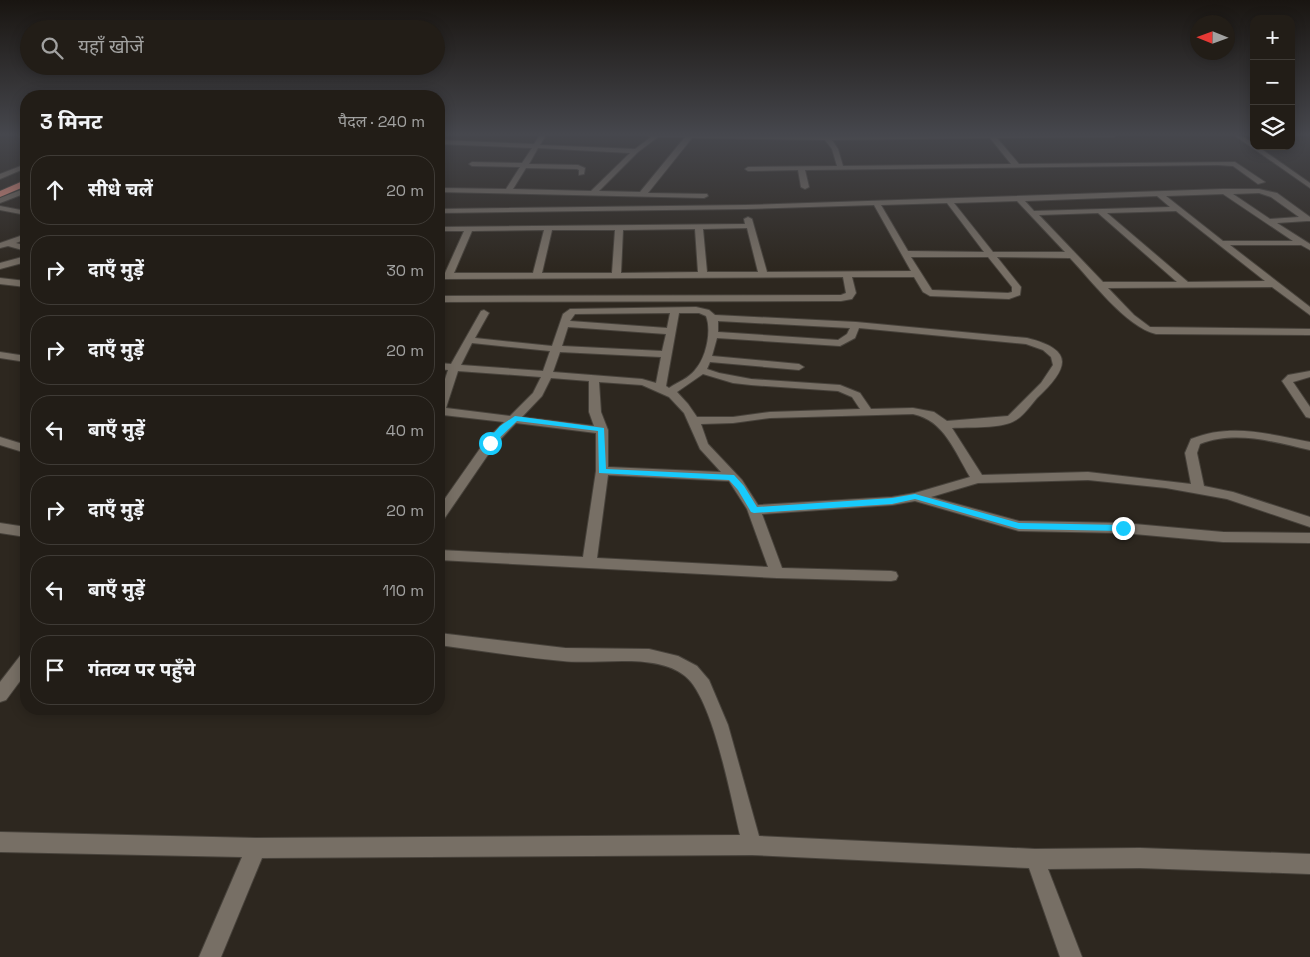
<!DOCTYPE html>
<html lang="hi">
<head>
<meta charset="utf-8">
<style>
	body { margin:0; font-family:"Space Grotesk","Noto Sans Devanagari",sans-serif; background:#2e2a24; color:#f1f3f6 }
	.controls { position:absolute; right:15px; top:15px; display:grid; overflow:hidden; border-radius:10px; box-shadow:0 2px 12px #0003 }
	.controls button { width:45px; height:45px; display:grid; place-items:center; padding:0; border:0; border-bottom:1px solid #3f3b36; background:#221d17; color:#f1f3f6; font:25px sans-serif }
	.compass { position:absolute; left:1190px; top:15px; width:45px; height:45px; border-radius:50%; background:#221d17; box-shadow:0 2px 12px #0003; rotate:271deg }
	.stop { position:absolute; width:15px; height:15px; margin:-11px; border:4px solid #18cafc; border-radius:50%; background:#fff }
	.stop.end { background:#18cafc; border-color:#fff; box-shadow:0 1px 5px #0008 }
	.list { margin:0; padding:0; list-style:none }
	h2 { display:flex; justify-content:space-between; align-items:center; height:65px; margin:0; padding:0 20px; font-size:21px }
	h2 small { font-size:16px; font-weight:400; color:#a2a2a1 }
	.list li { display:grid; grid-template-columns:32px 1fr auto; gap:15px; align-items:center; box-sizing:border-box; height:70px; margin:0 10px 10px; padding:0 10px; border:1px solid #3f3b36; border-radius:20px }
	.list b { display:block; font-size:19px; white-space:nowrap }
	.list em { font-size:16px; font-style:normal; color:#a2a2a1 }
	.icon { flex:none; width:28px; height:28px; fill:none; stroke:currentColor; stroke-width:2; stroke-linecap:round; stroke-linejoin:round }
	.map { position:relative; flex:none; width:1310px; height:957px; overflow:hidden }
	.search { position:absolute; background:#221d17; box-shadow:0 2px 12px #0003; left:20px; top:20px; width:425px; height:55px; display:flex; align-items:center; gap:12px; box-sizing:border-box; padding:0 18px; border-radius:28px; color:#a2a2a1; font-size:19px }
	.panel { position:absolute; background:#221d17; box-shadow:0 2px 12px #0003; left:20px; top:90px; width:425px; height:625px; border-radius:20px }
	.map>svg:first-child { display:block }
</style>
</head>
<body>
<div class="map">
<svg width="1310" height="957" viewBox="0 0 1310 957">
	<rect width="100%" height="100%" fill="#2d271f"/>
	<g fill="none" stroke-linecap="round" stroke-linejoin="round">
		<defs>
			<path id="street" d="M16 135H26V138L17 136Z
				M540 135H546L540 145 635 149 651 137 645 135H1117L1114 137 997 138 1019 164 1235 162 1265 182 1258 184 1233 166 1218 165 805 170 809 187 805 189 801 187 798 170 748 171 745 169 748 167 837 166 832 149 825 140 692 138 648 193 707 194 708 196 704 198 439 192V188L506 189 520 167 472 166 469 164 472 162 522 163 532 148 439 144V140L534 144ZM658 137H685L640 192 599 191 638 152ZM990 138 1011 164 843 166 838 149 832 140ZM538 148 630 153 591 191 513 189 526 168 577 169 579 170V175L584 174 585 168 578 165 529 164Z
				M1234 135H1241L1254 144V146H1257L1310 183V188Z
				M1223 189H1259L1277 193 1310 217V221H1307L1277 223 1310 244V250L1301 245H1230L1310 307V315L1272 287 1108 288 1134 315 1150 327 1310 329V335L1156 334C1126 327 1091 280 1070 258L997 257 1021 287 1020 295 1009 299 930 296 923 292 914 277H852L856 293 852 299 841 301 439 302V296L841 295 846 293 843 277 439 279V273H445L464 231H439V227L745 224 744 219 748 217 752 219 767 272 911 271 874 205 746 209 439 213V209L746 205ZM1259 193 1271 197 1299 217 1270 219 1233 194ZM1223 194 1293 241H1223L1166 196ZM1157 196 1170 207 1034 211 1025 201ZM1017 201 1065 252H993L954 203ZM947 203 984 252 908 251 881 205ZM1176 211 1265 281 1188 282 1107 213ZM1098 213 1177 282H1103L1039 215ZM747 228 758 272H707L703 229ZM695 229 698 272 621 273 623 230ZM544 230 533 273H454L472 231ZM552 230H615L612 273H542ZM911 257H988L1012 287V292L1008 293 932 290Z
				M0 206 26 211V215L0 210Z
				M26 234V239L16 243 26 246V251L8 246 0 248V243Z
				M26 256V262L0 269V263Z
				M0 278 26 281V287L0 284Z
				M696 307 709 310 715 315 856 322 1027 338C1076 350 1068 369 1037 398 1031 405 1024 415 1016 420 1003 429 967 427 952 428L982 475 1088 472 1191 484 1185 453 1191 439C1231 423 1269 434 1310 442V450C1274 442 1236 430 1200 444L1197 453 1204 486 1233 492 1310 517V527L1227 499 1166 488 1088 480 978 483 931 497 1019 521 1123 523 1223 532 1310 533V543L1223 542 1123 533 1019 531 915 501 892 505 762 514 782 568 891 571 896 572 898 576 896 580 891 581 777 578 439 560V550L583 557 596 471V433L516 423 494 446 444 519 439 521V507L486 440 504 422 443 415 439 416V397L448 370 439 369V363L451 364 481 311 484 310 489 313 475 338 552 346 563 314 570 309ZM670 313 667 328 570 321 575 314ZM679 313H699L706 316C712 331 706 358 695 370 689 378 678 382 669 388L666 386ZM718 321 850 328 847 334 838 340 718 332ZM568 327 666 334 662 351 562 346ZM859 328 1026 344 1043 350 1051 357 1053 365 1041 383 1008 416 947 421 934 412 913 408 871 409 860 393 840 385 751 379 719 373 707 369 710 362 799 370 804 367 799 364 712 356 717 338 840 346 855 338ZM472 343 550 351 543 371 461 365ZM560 352 661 357 656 383 642 379 553 372ZM458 371 541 377 533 393 510 416 446 408ZM703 374 733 383 751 385 838 391 852 397 860 409 770 412 733 417H697L688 404 677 392ZM551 378 589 381V412L594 426 522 417 542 396ZM599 382 642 385 669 397 684 413 700 449 721 472 608 467V430L601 412ZM913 414C944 420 955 452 970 477L915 493 892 497 758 505 742 480 708 444 701 424 733 423 770 418ZM608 475 729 481 747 509 768 567 597 558Z
				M0 352 26 356V362L0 358Z
				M1310 371V377L1293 382 1310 407V418L1306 417 1282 381 1288 375Z
				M0 437 26 445V453L0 445Z
				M0 523 26 527V537L0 533Z
				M439 633 565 648 649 649 678 656 697 666 709 680 728 725 759 836 1035 849 1140 848 1310 854V874L1140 868 1048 869 1082 957H1060L1029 868 752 855 262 858 221 957H199L242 857 0 852V832L256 838 740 835C731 799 713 698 685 676 656 652 598 665 563 661 522 657 480 651 439 645Z
				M26 654V673L6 700 0 702V682L20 656Z"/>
			<path id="secondary" d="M26 164V168L0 179V174Z
				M26 188V193L0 203V198Z"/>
			<path id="highway" d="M23 181H26V186L0 197V191Z"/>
		</defs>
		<use href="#street" stroke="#47423b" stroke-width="2"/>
		<use href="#secondary" stroke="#47423b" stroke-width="2"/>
		<use href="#highway" stroke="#47423b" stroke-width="2"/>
		<use href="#street" fill="#776f65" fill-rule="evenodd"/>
		<use href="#secondary" fill="#776f65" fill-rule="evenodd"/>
		<use href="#highway" fill="#f79786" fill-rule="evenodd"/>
	</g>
	<linearGradient id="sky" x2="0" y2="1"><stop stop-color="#191511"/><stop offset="0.5" stop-color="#46474d"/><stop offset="1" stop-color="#46474d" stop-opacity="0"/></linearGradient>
	<rect width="1310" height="269" fill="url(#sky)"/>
	<path fill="#18cafc" d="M515 416 604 428 606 469 734 475 744 486 757 507 892 498 915 494 1019 523 1123 525 1128 528 1123 531 1019 529 915 499 892 504 754 513 751 512 738 490 729 480 599 473 598 431 517 421 493 444H487V441L500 426Z"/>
</svg>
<div class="controls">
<button>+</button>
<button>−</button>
<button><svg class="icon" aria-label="layers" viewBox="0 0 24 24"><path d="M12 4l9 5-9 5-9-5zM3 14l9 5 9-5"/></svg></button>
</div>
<svg class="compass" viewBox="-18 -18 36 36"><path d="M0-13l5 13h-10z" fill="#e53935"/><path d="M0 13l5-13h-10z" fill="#a2a2a1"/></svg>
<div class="stop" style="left:490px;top:443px"></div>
<div class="stop end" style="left:1123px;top:528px"></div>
<div class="search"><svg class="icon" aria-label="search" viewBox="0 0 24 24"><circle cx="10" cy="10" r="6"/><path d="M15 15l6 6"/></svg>यहाँ खोजें</div>
<section class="panel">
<h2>3 मिनट<small>पैदल · 240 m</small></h2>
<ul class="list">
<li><svg class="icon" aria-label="ahead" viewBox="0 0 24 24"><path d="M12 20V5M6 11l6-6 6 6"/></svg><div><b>सीधे चलें</b></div><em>20 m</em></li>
<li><svg class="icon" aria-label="right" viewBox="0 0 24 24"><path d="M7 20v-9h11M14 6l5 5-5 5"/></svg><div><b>दाएँ मुड़ें</b></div><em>30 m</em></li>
<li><svg class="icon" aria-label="right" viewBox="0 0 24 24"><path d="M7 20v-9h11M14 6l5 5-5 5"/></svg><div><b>दाएँ मुड़ें</b></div><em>20 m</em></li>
<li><svg class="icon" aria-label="left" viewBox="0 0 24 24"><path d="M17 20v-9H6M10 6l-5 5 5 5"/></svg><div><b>बाएँ मुड़ें</b></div><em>40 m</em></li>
<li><svg class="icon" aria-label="right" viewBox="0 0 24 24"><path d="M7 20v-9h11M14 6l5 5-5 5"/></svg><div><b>दाएँ मुड़ें</b></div><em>20 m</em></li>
<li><svg class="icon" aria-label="left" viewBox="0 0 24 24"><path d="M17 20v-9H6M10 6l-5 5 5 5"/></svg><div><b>बाएँ मुड़ें</b></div><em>110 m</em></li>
<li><svg class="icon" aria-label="arrive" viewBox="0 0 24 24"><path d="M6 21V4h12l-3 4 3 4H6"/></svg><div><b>गंतव्य पर पहुँचे</b></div></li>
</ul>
</section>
</div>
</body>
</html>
